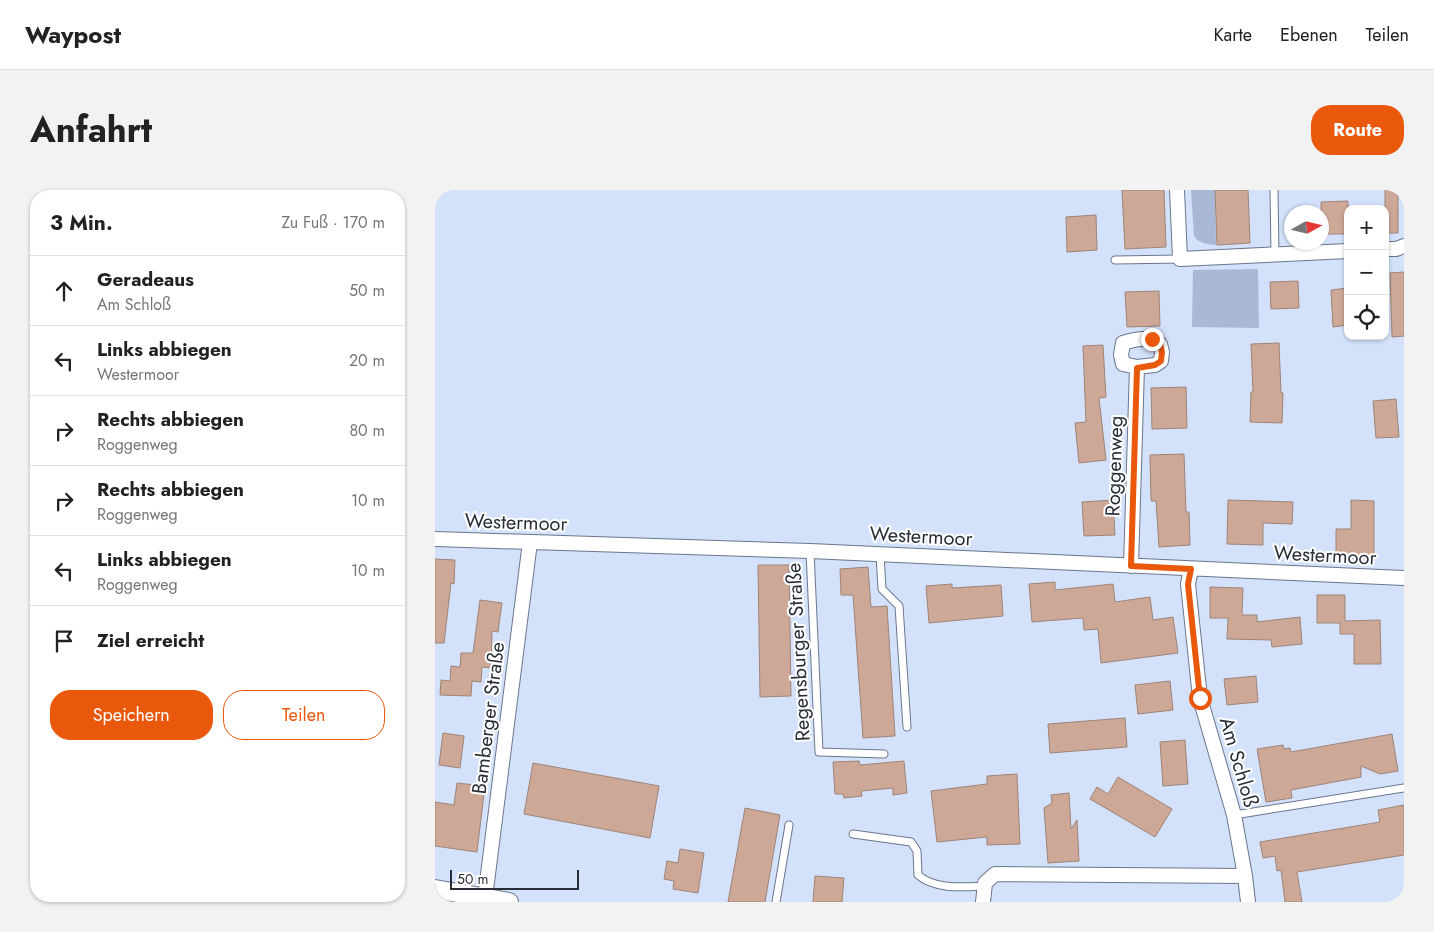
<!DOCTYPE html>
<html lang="de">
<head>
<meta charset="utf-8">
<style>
	body { margin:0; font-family:Jost,sans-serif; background:#f2f2f2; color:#222 }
	.controls { position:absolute; right:15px; top:15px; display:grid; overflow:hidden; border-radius:10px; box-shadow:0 1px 4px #0004 }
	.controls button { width:45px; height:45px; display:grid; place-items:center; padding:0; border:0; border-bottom:1px solid #e0e0e0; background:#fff; color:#222; font:25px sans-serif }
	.compass { position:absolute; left:849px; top:15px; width:45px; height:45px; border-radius:50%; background:#fff; box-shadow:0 1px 4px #0004; rotate:82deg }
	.scale { position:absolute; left:15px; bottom:12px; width:129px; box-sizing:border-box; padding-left:5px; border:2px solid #282d37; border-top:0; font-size:14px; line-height:18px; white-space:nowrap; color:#282d37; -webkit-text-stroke:4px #fff; paint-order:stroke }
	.stop { position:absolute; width:15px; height:15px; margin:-11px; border:4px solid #ea580c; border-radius:50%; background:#fff }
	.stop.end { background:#ea580c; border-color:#fff; box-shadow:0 1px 5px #0008 }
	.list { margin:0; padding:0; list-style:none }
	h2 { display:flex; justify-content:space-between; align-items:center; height:65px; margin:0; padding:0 20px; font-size:21px }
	h2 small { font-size:16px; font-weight:400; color:#767676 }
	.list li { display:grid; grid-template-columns:32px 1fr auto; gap:15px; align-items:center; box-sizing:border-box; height:70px; padding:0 20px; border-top:1px solid #e0e0e0 }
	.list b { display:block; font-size:19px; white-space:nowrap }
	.list p { margin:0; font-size:16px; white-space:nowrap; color:#767676 }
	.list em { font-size:16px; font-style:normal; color:#767676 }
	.actions { display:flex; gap:10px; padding:15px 20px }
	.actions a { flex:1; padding:11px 0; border:1px solid #ea580c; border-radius:20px; text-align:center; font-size:18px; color:#ea580c }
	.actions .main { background:#ea580c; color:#fff }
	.icon { flex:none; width:28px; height:28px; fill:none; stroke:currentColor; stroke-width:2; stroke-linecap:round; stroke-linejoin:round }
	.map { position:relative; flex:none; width:969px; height:712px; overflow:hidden; border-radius:20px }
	header { display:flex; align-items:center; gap:30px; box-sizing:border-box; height:70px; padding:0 25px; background:#fff; border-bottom:1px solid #e0e0e0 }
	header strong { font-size:24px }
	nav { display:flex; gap:28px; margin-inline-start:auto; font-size:18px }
	.intro { display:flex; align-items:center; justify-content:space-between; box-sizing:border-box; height:120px; padding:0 30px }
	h1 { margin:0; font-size:35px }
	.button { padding:12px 22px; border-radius:20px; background:#ea580c; color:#fff; font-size:18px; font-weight:700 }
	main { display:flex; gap:30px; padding:0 30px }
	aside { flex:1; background:#fff; border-radius:20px; box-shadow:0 1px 4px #0004 }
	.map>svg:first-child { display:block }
</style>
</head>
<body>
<header>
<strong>Waypost</strong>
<nav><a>Karte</a><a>Ebenen</a><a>Teilen</a></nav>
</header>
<div class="intro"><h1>Anfahrt</h1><a class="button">Route</a></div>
<main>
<aside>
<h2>3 Min.<small>Zu Fuß · 170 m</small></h2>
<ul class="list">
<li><svg class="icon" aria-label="ahead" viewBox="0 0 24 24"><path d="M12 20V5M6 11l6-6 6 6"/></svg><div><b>Geradeaus</b><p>Am Schloß</p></div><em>50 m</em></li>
<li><svg class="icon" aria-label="left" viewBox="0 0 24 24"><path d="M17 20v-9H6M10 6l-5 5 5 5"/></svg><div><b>Links abbiegen</b><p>Westermoor</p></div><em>20 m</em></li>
<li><svg class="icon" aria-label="right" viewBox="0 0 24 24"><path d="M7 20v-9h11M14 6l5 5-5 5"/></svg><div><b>Rechts abbiegen</b><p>Roggenweg</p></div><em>80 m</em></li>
<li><svg class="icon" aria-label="right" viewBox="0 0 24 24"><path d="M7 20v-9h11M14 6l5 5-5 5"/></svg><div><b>Rechts abbiegen</b><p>Roggenweg</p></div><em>10 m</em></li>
<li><svg class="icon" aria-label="left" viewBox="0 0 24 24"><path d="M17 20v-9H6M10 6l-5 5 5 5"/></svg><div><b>Links abbiegen</b><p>Roggenweg</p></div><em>10 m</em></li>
<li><svg class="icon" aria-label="arrive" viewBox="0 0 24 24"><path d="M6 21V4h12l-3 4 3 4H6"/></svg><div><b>Ziel erreicht</b></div></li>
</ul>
<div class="actions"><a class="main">Speichern</a><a>Teilen</a></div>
</aside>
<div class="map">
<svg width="969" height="712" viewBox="0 0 969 712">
	<rect width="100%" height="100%" fill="#d3e1fa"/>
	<path fill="#a8b8d5" d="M756 0H780L781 55C772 54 765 54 759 46Z
		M823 79 824 138 757 137 758 80Z"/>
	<path fill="#cea896" stroke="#9e8478" d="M687 0H729L731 57 690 59Z
		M780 0H813L815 53 782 55Z
		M950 0H963V43H950Z
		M913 11V44H886V12Z
		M661 25 662 60 632 62 631 27Z
		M969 82V146L957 147 955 83Z
		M863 91 864 118 836 119 835 92Z
		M913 98V135L898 137 896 100Z
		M724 101 725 136 692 137 690 102Z
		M844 153 846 203H848L847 233 815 232 816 202H818L816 154Z
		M668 155 671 207 664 208 671 270 644 273 640 233 651 232 648 156Z
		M751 197 752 238 717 239 716 198Z
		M961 209 964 247 941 248 938 211Z
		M749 264 751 322H754L755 355 724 357 721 311H716L715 265Z
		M678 310 680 345 649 346 647 312Z
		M793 310 858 312 857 334 828 333V355L792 354Z
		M916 310 939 311V368H901V339H916Z
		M0 369 20 370 19 394 16 393 9 453H0Z
		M323 375H354L356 506 325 507Z
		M433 377 436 417 452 416 460 546 428 548 418 405H406L405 379Z
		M620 392V400L678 394 680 412 715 407 718 430 738 427 743 463 666 473 663 439 649 440 648 428 597 432 594 394Z
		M517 394V398L566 395 568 426 494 433 491 396Z
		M775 397 808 398 807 425H822V432L865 427 867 454 837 457 836 450 792 449 793 428H775Z
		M882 405H910V431L945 430 946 474H919V444H905V433H882Z
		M45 410 67 413 63 442 57 441 56 478 47 477 46 492 37 491 36 506 5 505 6 490 15 491 16 476 25 477 26 463H38Z
		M821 486 823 512 792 515 789 489Z
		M735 491 738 520 703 524 700 495Z
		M690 528 692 557 615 563 613 534Z
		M8 543 29 546 25 578 4 575Z
		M957 544 963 581 945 584 926 576V587L856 600 857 608 831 612 822 559 848 555 849 559 855 558 856 562Z
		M750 550 753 594 728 596 725 552Z
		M424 571 425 575 469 571 472 603 458 605V598L426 601 427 606 409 608 408 604H400L398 572Z
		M98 573 224 596 215 648 89 624Z
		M582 584 585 654 552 655V647L502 652 496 601 552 594V586Z
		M683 587 737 619 720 647 655 609 662 597 673 604Z
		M22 593 50 596 42 662 0 656V612L19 615Z
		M634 603 636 639 642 630 644 671 613 673 609 618 617 613 616 605Z
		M969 615V665L862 682 867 712H850L846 680 842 681 840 666 828 668 825 652 945 632 943 620Z
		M310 618 345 625 330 712H293Z
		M245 659 269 663 263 703 238 699 239 691 229 689 232 671 243 673Z
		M380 686 409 688 407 712H378Z"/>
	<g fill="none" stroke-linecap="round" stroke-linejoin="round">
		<defs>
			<path id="service" d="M839 0 840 65
				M680 70 745 69
				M375 361 384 562 449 564
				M445 365 447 399 464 416 472 537
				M799 625 969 598
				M418 644 476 652 482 661 483 685C500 700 529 697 550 696
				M341 712 354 635"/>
			<path id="minor" d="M742 0 745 69 913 61
				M950 59H961L969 56
				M0 349 375 361 969 388
				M696 376 702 177 720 175 726 171 727 162 725 154C713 146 701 149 688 153L686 165 688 174 702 177
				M756 379 753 394 765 508 799 625 810 686 813 712
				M50 708 95 352
				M548 712 550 693 560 684 810 686"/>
			<path id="tertiary" d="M0 699 74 712"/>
		</defs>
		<use href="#service" stroke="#6a768c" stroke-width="9"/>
		<use href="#minor" stroke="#6a768c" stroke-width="16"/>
		<use href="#tertiary" stroke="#6a768c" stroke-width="20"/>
		<use href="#service" stroke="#fff" stroke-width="7"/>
		<use href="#minor" stroke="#fff" stroke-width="14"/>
		<use href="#tertiary" stroke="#fff" stroke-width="18"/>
	</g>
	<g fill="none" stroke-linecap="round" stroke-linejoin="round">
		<path stroke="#ea580c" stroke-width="6" d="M717 149 725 154 727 162 726 171 720 175 702 178 696 376 756 379 753 394 765 508"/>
	</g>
	<g text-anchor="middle" stroke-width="4" stroke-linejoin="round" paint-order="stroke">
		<g font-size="20" fill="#282d37" stroke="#fff">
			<text transform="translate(679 276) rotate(-88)" y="7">Roggenweg</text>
			<text transform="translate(81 332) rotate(2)" y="7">Westermoor</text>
			<text transform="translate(486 346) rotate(3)" y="7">Westermoor</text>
			<text transform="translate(890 365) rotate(3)" y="7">Westermoor</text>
			<text transform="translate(363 462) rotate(-93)" y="7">Regensburger Straße</text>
			<text transform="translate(53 528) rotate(-83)" y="7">Bamberger Straße</text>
			<text transform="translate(804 572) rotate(74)" y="7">Am Schloß</text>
		</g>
	</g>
</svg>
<div class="controls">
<button>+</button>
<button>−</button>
<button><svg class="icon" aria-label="locate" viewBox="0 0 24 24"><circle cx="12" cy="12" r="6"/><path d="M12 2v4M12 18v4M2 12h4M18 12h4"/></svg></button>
</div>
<svg class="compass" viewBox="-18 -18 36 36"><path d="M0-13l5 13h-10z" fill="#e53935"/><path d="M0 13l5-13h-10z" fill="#767676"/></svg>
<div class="scale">50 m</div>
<div class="stop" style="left:765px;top:508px"></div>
<div class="stop end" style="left:717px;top:149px"></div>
</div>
</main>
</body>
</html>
